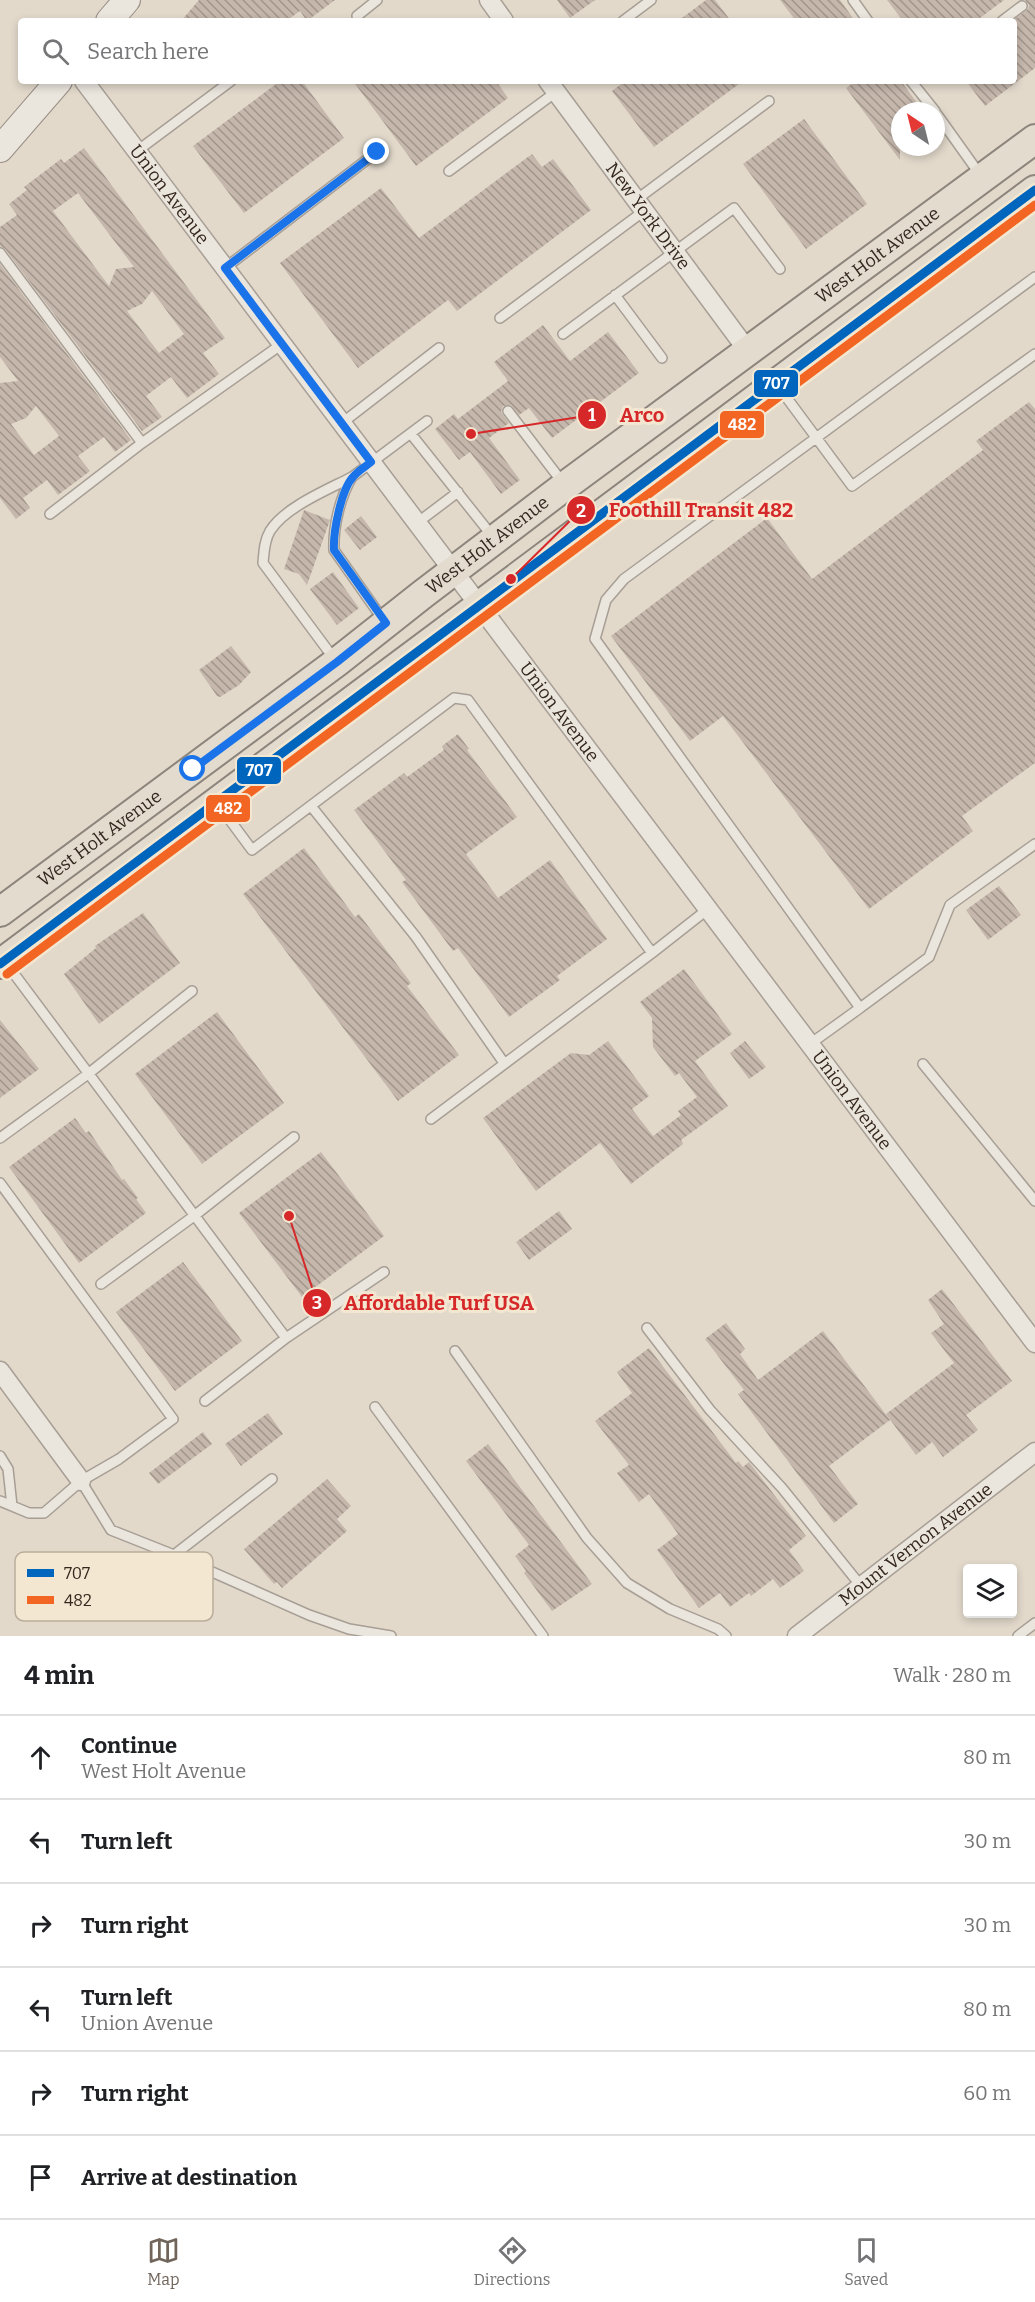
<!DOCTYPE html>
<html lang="en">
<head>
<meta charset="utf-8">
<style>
	body { margin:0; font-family:Bitter,serif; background:#f2f2f2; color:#202124 }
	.controls { position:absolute; right:18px; bottom:18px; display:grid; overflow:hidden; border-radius:6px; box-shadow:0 3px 9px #0003 }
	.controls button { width:54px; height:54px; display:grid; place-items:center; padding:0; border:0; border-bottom:2px solid #e0e0e0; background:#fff; color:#202124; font:30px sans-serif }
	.compass { position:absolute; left:891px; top:102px; width:54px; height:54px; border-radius:50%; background:#fff; box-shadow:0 3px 9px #0003; rotate:325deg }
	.stop { position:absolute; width:18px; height:18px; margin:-14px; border:4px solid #1a73e8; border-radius:50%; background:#fff }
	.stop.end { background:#1a73e8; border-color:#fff; box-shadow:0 2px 6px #0008 }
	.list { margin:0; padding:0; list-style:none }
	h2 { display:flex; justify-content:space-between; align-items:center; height:78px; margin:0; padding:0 24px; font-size:26px }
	h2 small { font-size:20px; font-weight:400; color:#757577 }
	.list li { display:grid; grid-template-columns:39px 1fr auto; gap:18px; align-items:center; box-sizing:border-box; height:84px; padding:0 24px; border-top:2px solid #e0e0e0 }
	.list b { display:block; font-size:22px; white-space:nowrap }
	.list p { margin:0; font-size:20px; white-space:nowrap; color:#757577 }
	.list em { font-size:20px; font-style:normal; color:#757577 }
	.icon { flex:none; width:33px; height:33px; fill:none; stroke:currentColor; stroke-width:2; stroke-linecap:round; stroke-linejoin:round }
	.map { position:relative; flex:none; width:1035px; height:1636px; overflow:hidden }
	.search { position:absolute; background:#fff; box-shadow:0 3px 9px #0003; left:18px; right:18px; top:18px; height:66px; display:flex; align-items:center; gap:15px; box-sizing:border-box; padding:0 21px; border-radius:6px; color:#757577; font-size:22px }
	.sheet { height:582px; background:#fff }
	nav { display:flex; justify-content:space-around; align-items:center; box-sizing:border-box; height:84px; border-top:2px solid #e0e0e0; background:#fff; font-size:16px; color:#757577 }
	nav a { display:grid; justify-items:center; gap:3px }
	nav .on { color:#71655b }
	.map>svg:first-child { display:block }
</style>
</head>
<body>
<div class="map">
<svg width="1035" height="1636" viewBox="0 0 1035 1636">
	<defs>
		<pattern id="building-back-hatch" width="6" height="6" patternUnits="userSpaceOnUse" patternTransform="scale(1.5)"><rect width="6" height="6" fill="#c5b7ac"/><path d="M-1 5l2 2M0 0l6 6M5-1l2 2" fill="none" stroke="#a1958b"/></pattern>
	</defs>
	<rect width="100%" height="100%" fill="#e2d9cb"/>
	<path fill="url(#building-back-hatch)" fill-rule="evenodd" d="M199 0H335L307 21 300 11 286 21H181Z
		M557 0H595L570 18Z
		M706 0H715L731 21H678Z
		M780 0H840L855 21H796Z
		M887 0H1004L976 21H903Z
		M1025 0H1035V68L985 106 966 81H1014V20L1028 9 1029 5Z
		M280 81H302L344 138 244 213 193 146Z
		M353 81H496L508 98 416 166Z
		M625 81H743L654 147 612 91Z
		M856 81H901L923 111H900V160L846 88Z
		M804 119 867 204 806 249 743 164Z
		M84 148 225 338 203 353 219 374 187 398 171 377 146 396 162 417 142 431 5 249 0 246V227L17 215 9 204 27 190 24 187 61 159 64 163ZM78 193 134 267 116 269 109 286 53 211ZM152 291 184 334 159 353 127 311 142 304Z
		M532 154 542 167 553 159 591 210 457 311 448 300 358 368 280 263 381 188 419 238Z
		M0 264 131 440 115 452 104 437 78 456 90 471 58 495 47 480 23 498 30 508 16 519 0 498V383L18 381 0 357ZM36 406 59 436 34 455 11 424 26 418Z
		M543 325 570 361 608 332 639 373 552 438 529 408 519 415 511 405 503 406 501 412 509 423 489 438 520 480 501 494 470 452 459 460 435 429 454 414 458 419 508 381 494 362Z
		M1029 402 1035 409V763L962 816 973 831 869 909 723 716 690 741 611 636 767 518 812 579 983 450 976 441Z
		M304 510 330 520 307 585 299 574 284 569Z
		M361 516 377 537 360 550 344 530Z
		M333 572 359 608 337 625 310 589Z
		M231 646 251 672 239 685 220 697 217 696 199 670Z
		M458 734 469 749 467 750 517 817 466 854 498 898 550 860 607 939 557 976 560 980 509 1017 458 948 453 951 402 882 406 880 354 810 404 773 407 777 444 750 442 746Z
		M304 848 355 917 359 914 411 983 407 986 459 1055 398 1101 243 894Z
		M999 886 1021 915 988 940 966 910Z
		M143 913 180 963 99 1024 64 974 96 948 95 946Z
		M684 969 732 1034 695 1061 728 1106 681 1140 683 1144 631 1184 600 1143 536 1191 483 1118 571 1053 589 1055 608 1041 649 1096 632 1109 653 1136 681 1115 678 1111 697 1097 679 1073 675 1076 653 1047 652 1018 640 1002Z
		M217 1012 284 1103 202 1164 135 1074Z
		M0 1020 39 1069 0 1098Z
		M745 1041 766 1067 749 1079 730 1053Z
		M75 1118 86 1133 89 1131 122 1180 124 1179 138 1198 136 1199 146 1213 79 1263 9 1167Z
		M321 1152 384 1236 302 1297 239 1213Z
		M559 1211 572 1229 529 1260 516 1242Z
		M183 1262 242 1341 175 1391 116 1312Z
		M942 1289 1012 1381 966 1415 978 1430 943 1457 932 1442 916 1455 886 1414 954 1363 931 1333 944 1324 928 1300Z
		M726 1323 745 1349 740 1354 758 1380 823 1331 890 1420 829 1466 858 1504 834 1523 738 1394 744 1390 705 1339Z
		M649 1348 736 1463 738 1461 743 1467 749 1462 806 1536 789 1550 804 1571 780 1588 773 1579 751 1596 749 1593 730 1607 720 1593 699 1608 657 1550 678 1534 649 1494 639 1502 617 1473 629 1465 595 1421 632 1393 617 1372Z
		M268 1413 283 1434 241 1466 225 1444Z
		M203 1432 212 1444 158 1484 149 1473Z
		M488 1444 592 1584 552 1611 524 1573 526 1571 515 1556 529 1545 466 1461Z
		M327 1479 351 1506 337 1519 347 1531 282 1588 277 1582 274 1584 244 1549Z"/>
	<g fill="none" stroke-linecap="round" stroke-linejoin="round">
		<defs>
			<path id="lane" d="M853 0 868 21
				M357 16 377 0
				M623 21 651 0
				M1002 21 1022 6
				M911 81 935 111
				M936 113 981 176
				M137 151 231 81
				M449 171 556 92
				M636 200 769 101
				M0 253 142 443 50 514
				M225 268 377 152
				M1035 277 624 579 606 600 595 639 860 1008 929 957 950 905 1035 844
				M615 295 662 358
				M500 318 644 211
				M563 334 734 208 780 269
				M778 386 852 486 1035 354
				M508 411 563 483
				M342 423 439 348
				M411 434 493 537
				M142 443 282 344
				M417 523 458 492
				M384 621 334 550C333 527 340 497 352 477L427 421
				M335 660 263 563C264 553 264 541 270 531 285 507 327 490 352 477
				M218 804 252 850 454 698 468 700 652 953 708 909
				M311 806 416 937 504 1063
				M6 963 286 1338 384 1272
				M810 1044 860 1008
				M923 1064 1035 1201
				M431 1119 652 953
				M0 1138 88 1074 192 991
				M0 1183 173 1419 119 1459 81 1481 44 1513H29L0 1501
				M101 1284 194 1216 294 1137
				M647 1328 710 1410 782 1488 861 1586
				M455 1351 587 1538 627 1583 670 1609 718 1629 726 1636
				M205 1401 286 1338
				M375 1407 543 1636
				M0 1456 8 1469 12 1506
				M81 1481 111 1530 174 1555 272 1479
				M174 1555 309 1615 349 1629 391 1636
				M1018 1636 1035 1623"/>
			<g id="street">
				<path d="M489 0 504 21"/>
				<path id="s1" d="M84 81 1035 1343"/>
				<path id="s2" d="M548 81 748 351"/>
				<path d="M0 1371 81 1481"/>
				<path id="s3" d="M797 1636 1035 1452"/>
			</g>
			<path id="secondary" d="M109 21 127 0
				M0 149 59 81"/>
			<g id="primary">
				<path id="s4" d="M0 912 337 662 423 594 565 486 1035 139"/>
				<path d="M0 964 1035 190"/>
			</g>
		</defs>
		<use href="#lane" stroke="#a79f95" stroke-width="12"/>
		<use href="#street" stroke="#a79f95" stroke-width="21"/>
		<use href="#secondary" stroke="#978e85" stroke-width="28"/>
		<use href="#primary" stroke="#8d847b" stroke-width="32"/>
		<use href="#lane" stroke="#eae5dd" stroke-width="9"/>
		<use href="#street" stroke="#eae5dd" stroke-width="18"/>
		<use href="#secondary" stroke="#eae5dd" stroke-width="26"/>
		<use href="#primary" stroke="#e2dbce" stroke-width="28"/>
		<defs>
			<path id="bus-1" d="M0 964 1035 190"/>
			<path id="bus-2" d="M7 974 1035 205"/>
		</defs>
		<use href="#bus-1" stroke="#f3e7d1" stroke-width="14"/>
		<use href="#bus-2" stroke="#f3e7d1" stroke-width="14"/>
		<use href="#bus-1" stroke="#0065bd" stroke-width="9"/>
		<use href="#bus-2" stroke="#f26522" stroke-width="9"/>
	</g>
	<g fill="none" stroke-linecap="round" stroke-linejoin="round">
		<path stroke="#1a73e8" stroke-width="8" d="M193 769 337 662 386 623 334 550C333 532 341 490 353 477 358 471 365 467 371 462L225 268 377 152"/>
	</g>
	<g text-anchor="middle" stroke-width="6" stroke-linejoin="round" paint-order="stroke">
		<g font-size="18" fill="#34271e" stroke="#f3e7d1">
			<text dy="6" stroke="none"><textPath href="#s1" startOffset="142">Union Avenue</textPath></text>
			<text dy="6" stroke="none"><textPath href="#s2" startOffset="168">New York Drive</textPath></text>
			<text dy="6" stroke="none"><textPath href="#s4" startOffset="1096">West Holt Avenue</textPath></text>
			<text dy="6" stroke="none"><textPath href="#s4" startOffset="610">West Holt Avenue</textPath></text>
			<text dy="6" stroke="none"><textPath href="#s1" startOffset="790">Union Avenue</textPath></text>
			<text dy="6" stroke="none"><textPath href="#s4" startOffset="124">West Holt Avenue</textPath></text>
			<text dy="6" stroke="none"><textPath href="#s1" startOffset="1276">Union Avenue</textPath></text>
			<text dy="6" stroke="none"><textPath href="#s3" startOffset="150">Mount Vernon Avenue</textPath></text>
		</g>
	</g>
	<rect x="15" y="1552" width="198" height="69" rx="9" fill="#f3e7d1" stroke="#baad9b" stroke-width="1.5"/>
	<rect x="27" y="1569" width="27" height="8" fill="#0065bd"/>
	<rect x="27" y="1596" width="27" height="8" fill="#f26522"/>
	<g font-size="16" fill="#34271e">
		<text x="64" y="1579">707</text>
		<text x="64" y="1606">482</text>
	</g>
	<path fill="none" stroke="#d62828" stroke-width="2" d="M471 434L592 415M511 579L581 510M289 1216L317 1303"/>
	<g fill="#d62828" stroke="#f3e7d1" stroke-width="2">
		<circle cx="471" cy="434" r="6"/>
		<circle cx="511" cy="579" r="6"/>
		<circle cx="289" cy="1216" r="6"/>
		<circle cx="592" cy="415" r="15"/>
		<circle cx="581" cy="510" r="15"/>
		<circle cx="317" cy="1303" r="15"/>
	</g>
	<g font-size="18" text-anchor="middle" font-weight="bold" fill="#fff">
		<text x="592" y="421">1</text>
		<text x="581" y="517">2</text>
		<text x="317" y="1309">3</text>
	</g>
	<g font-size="20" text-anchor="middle" font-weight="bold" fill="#d62828" stroke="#f3e7d1" stroke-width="6" stroke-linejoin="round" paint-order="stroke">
		<text x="642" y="422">Arco</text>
		<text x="701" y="517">Foothill Transit 482</text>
		<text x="439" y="1310">Affordable Turf USA</text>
	</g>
	<g stroke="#f3e7d1" stroke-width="2">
		<rect x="753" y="369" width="46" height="29" rx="6" fill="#0065bd"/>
		<rect x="719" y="410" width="46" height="29" rx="6" fill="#f26522"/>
		<rect x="236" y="756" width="46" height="29" rx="6" fill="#0065bd"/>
		<rect x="205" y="794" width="46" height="29" rx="6" fill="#f26522"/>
	</g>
	<g font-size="16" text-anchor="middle" font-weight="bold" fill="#fff">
		<text x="776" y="389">707</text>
		<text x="742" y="430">482</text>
		<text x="259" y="776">707</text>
		<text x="228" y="814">482</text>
	</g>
</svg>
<div class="controls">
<button><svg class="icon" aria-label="layers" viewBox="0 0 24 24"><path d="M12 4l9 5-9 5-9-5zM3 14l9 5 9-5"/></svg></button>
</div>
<svg class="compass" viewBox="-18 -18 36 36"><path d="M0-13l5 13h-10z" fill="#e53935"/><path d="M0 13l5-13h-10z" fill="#757577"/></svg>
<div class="stop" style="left:193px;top:769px"></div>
<div class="stop end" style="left:377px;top:152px"></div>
<div class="search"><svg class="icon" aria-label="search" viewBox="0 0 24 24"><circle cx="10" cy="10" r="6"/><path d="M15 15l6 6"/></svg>Search here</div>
</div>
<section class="sheet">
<h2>4 min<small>Walk · 280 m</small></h2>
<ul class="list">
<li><svg class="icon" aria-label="ahead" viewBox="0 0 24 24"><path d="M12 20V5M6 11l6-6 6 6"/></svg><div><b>Continue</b><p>West Holt Avenue</p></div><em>80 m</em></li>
<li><svg class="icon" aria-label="left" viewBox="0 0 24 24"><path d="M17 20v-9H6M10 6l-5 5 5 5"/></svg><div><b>Turn left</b></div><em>30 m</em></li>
<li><svg class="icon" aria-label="right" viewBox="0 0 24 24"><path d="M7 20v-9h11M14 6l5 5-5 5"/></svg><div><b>Turn right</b></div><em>30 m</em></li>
<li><svg class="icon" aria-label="left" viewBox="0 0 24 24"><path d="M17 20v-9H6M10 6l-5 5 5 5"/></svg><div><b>Turn left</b><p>Union Avenue</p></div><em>80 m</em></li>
<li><svg class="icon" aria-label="right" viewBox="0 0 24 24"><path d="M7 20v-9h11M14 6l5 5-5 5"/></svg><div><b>Turn right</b></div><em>60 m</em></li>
<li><svg class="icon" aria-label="arrive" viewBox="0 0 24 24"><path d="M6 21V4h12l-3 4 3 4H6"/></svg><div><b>Arrive at destination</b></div></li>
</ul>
</section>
<nav>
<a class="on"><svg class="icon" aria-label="map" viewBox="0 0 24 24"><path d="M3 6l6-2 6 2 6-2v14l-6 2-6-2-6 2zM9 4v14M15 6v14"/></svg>Map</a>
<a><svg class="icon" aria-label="directions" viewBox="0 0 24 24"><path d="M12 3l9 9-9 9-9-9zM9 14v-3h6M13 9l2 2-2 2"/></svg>Directions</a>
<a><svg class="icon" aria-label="saved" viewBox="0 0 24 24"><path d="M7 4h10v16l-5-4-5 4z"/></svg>Saved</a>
</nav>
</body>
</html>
